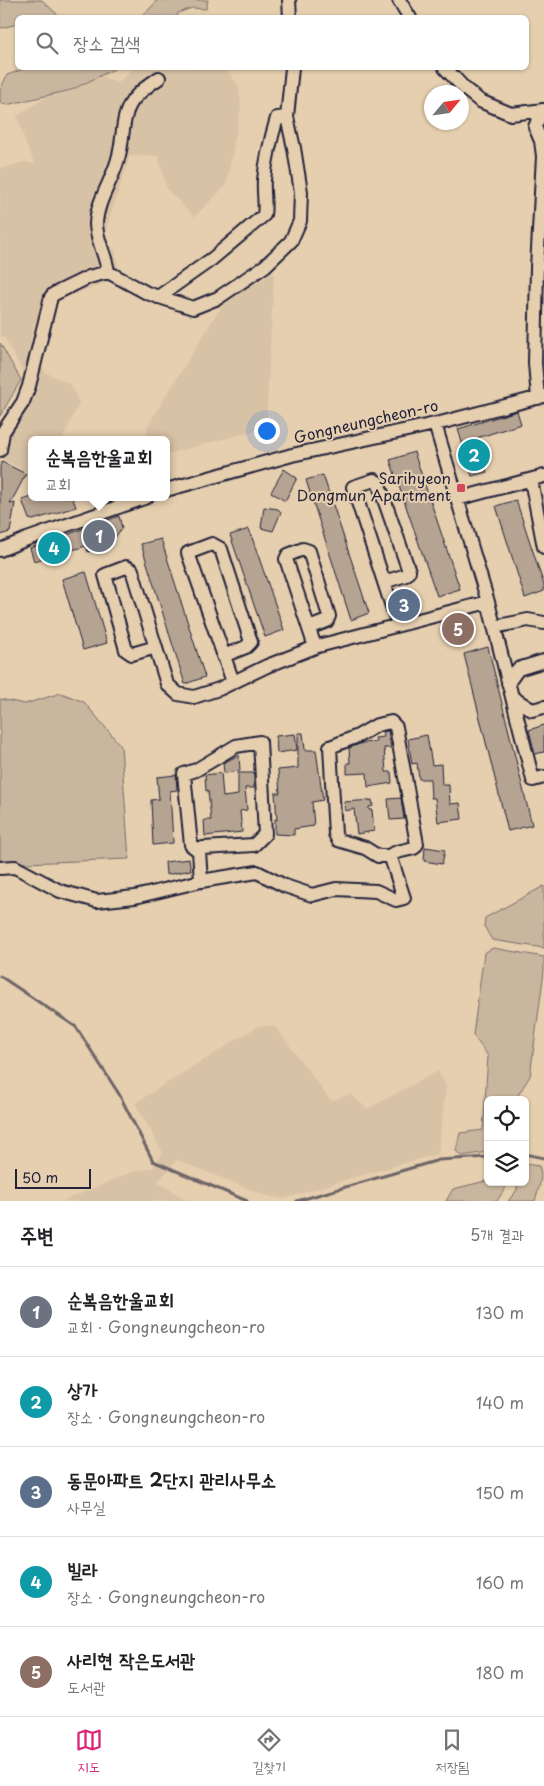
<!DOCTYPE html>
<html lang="ko">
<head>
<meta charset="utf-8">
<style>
	body { margin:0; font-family:"Playpen Sans","Poor Story",sans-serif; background:#f6f6f6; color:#202124 }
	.controls { position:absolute; right:15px; bottom:15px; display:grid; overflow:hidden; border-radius:8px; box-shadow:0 1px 4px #0004 }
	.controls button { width:45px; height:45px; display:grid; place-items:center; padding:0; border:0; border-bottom:1px solid #e0e0e0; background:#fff; color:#202124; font:25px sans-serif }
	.compass { position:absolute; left:424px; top:85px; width:45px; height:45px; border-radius:50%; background:#fff; box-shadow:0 1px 4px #0004; rotate:61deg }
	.scale { position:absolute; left:15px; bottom:12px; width:76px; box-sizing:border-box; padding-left:5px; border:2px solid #22223b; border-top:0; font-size:14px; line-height:18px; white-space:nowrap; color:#22223b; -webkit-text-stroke:4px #e6cfaf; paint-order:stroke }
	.you { position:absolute; left:266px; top:430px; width:18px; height:18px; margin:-12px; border:4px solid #fff; border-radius:50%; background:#1a73e8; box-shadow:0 0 0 8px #1a73e833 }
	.badge { display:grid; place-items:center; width:32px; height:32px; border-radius:50%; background:#db2777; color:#fff; font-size:16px; font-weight:700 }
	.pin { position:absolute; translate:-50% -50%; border:2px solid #fff; box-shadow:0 1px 5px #0006 }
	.popup { position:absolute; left:28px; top:436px; width:142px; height:65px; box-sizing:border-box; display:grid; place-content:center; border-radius:8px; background:#fff; filter:drop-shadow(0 1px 4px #0005); font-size:16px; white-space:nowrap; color:#757577 }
	.popup b { font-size:19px; color:#202124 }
	.popup::after { content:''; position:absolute; left:50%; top:100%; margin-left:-10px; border:10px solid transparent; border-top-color:#fff }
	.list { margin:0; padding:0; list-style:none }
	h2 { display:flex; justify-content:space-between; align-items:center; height:65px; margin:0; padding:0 20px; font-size:21px }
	h2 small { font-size:16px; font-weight:400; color:#757577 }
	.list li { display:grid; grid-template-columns:32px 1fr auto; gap:15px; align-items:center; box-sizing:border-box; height:90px; padding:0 20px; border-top:1px solid #e0e0e0 }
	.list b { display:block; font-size:19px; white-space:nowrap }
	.list p { margin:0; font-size:16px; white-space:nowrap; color:#757577 }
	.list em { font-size:16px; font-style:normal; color:#757577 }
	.icon { flex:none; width:28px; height:28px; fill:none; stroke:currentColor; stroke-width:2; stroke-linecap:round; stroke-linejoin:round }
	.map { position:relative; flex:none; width:544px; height:1201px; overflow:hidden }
	.search { position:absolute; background:#fff; box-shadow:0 1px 4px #0004; left:15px; right:15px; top:15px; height:55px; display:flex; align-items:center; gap:12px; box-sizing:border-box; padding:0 18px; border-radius:8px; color:#757577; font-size:19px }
	.sheet { height:515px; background:#fff }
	nav { display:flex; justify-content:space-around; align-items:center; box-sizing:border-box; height:70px; border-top:1px solid #e0e0e0; background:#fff; font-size:14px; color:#757577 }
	nav a { display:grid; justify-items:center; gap:2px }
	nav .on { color:#db2777 }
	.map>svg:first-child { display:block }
</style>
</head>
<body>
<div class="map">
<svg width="544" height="1201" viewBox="0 0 544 1201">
	<rect width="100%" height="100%" fill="#e6cfaf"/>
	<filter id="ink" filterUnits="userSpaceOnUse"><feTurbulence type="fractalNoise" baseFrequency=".02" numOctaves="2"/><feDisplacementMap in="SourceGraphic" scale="10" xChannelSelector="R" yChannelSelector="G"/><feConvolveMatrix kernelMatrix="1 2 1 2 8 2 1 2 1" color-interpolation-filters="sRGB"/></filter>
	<g filter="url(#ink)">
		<path fill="#d8c2a6" d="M135 68H225L239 86 241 107 226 186 194 217 167 189 158 156H130L103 239 115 250 120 278 69 296 45 309 36 320 30 345 45 372 71 385 79 403 62 440H32L31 474 0 458V441L23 393 26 378 5 339 0 335V167L4 168 24 162 35 164 25 142 17 116 88 70 117 83Z
			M274 272 266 428 167 454 166 440H146L148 425 222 305Z
			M258 1026H275L331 1101 351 1094 367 1109 438 1071 446 1086 438 1154 352 1178 284 1199 263 1195 177 1160 158 1182 188 1201H63L132 1172 152 1168 163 1153 135 1103Z"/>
		<path fill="#c9b69e" stroke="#766c6c" d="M0 0H42L60 17 18 18 17 24 2 28 0 27Z
			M155 0H208L206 9 192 8 178 13 177 17H142L156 2Z
			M26 68H116L71 90 6 105 0 103V90L7 75Z
			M0 343 21 380 0 416Z
			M61 693 84 702 121 746 129 859 0 864V699L25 704Z
			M544 886V948L492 940 484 926 485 918Z
			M493 948 544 957V971L530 1076 515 1100H488V1152L462 1156 456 1151 460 1133 483 1130 488 1056 473 1035 484 953Z
			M525 1164 539 1166C544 1179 538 1188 535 1201H508L517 1190V1182H525Z
			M486 1181 505 1185 506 1187 497 1201H446L453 1189Z"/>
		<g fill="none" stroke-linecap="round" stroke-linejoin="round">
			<path stroke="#6e6568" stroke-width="3" d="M0 976 76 1027 119 1094 153 1161 247 1201
				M525 1154 544 1158
				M297 1201 439 1160 488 1157"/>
		</g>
		<path fill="#b6a492" stroke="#22223b" d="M517 411 521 424 477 438 487 472 472 476 458 429Z
			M414 452 460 589 437 596 390 460Z
			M2 462 26 474 10 504 15 503 10 532 0 535V466Z
			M284 469 297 478 285 501 271 492Z
			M323 475 369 613 351 620 306 480Z
			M32 497H72L76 507 33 520 29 519 22 500Z
			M516 500 544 585V591L525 598 496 506Z
			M264 507 278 509 281 512 273 531 261 528Z
			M119 516 122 528 110 544 88 552 86 546 34 561 30 548Z
			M249 529 284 630 265 637 230 535Z
			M161 539 205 677 185 684 141 544Z
			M86 572 107 643 83 650 62 579Z
			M467 620 470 633 449 638 446 626Z
			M488 647 532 825 508 831 464 654Z
			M544 725V752L535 754 529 730Z
			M388 731 391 748H384L386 772H391L392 783 368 787 367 773 347 774V763H350L349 748 362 743 376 742 375 738 384 737 383 732Z
			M298 733H303L305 750H316L323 800 312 802 314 826 294 829V835L275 834V819L277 820 275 793H280L278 770 298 768Z
			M295 734 297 750 277 753 276 736Z
			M427 735 432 765 441 764 442 785H449L450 804 460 803 462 819 438 822 435 798H431L430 779H419L417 763 412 764 408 739Z
			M239 755 240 771 224 773 223 763Z
			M221 773 223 797 238 795V773H254V788H245L247 810 240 811 242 832 205 836 204 820H211L208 790 206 791 205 775Z
			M176 775 177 790 170 791 173 843 153 845 151 800 159 799 157 777Z
			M401 798 404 819 390 820 388 799Z
			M372 800 373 806 369 807V810H372L374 831 357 834 354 809 345 811 344 802Z
			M425 847 445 850 442 864 424 861Z
			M189 859 191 870 166 875 165 862Z"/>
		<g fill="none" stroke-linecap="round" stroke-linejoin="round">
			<defs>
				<path id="minor" d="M289 0 290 18
					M399 0 410 18
					M445 68 465 89 480 101 511 114 544 110
					M108 272C106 255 96 239 96 224 97 199 114 179 119 155 124 137 121 116 133 100 140 91 150 84 159 78
					M158 297 212 259 264 215C266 204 263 193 264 180 266 159 271 138 277 118L287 117
					M538 398 535 363 537 268 543 156 541 141 535 127 542 110
					M0 450 3 432 23 402 29 386 51 297 54 294 89 277 108 272 147 293 193 308 218 298 265 266 291 241 300 221 301 192 294 148 287 117 292 68
					M531 480 544 547
					M166 490 292 455 444 422 544 396
					M457 499 544 476
					M0 550 27 539 147 497
					M384 582 406 575 409 571 378 482 374 480 353 487 398 625
					M488 602 533 780 544 777
					M494 627 528 620 544 623
					M309 628 327 621 329 616 309 551 303 549 288 555 286 559 315 647
					M156 647 132 654 126 650 105 575 126 567 132 570 167 684 178 694 194 697 219 689 267 666 318 646 488 602 435 424
					M223 656 246 647 251 642 221 549 212 544 188 553 233 682
					M508 683 518 669 544 661
					M512 697 532 710 544 707
					M391 722 396 727 417 844 414 848 397 852 388 856H378L365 848 338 840 335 834 330 747 358 736 377 725Z
					M0 868 15 867 60 891 97 901 135 897 201 881 199 851 191 845 184 774 196 770 236 746 260 742 265 834 254 845 203 848 199 851
					M201 881 257 872 285 886 312 895 336 889 376 891 396 900 404 898 390 855"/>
			</defs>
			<use href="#minor" stroke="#22223b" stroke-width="16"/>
			<use href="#minor" stroke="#e6cfaf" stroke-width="12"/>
		</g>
	</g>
	<rect fill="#d1495b" stroke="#e6cfaf" stroke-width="2" x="456" y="483" width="10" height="10" rx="2.5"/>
	<g text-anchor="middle" stroke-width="4" stroke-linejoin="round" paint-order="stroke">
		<g font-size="15" fill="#22223b" stroke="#e6cfaf">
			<text transform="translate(366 422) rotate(-13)" y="5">Gongneungcheon-ro</text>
		</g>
		<g font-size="15" fill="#22223b" stroke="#e6cfaf" text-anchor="end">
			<text x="451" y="484">Sarihyeon<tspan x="451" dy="17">Dongmun Apartment</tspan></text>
		</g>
	</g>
</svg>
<div class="controls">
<button><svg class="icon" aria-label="locate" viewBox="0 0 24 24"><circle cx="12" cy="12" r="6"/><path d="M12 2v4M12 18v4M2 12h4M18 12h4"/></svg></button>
<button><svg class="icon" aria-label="layers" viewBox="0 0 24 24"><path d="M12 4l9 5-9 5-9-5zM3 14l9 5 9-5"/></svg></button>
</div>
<svg class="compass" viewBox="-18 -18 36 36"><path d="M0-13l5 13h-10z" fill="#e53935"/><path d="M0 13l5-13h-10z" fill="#757577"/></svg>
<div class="scale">50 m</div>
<div class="you"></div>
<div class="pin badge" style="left:99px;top:536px;background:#6b7280">1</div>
<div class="popup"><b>순복음한울교회</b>교회</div>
<div class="pin badge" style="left:474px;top:455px;background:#0f9aa8">2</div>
<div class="pin badge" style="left:404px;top:605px;background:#5c6f8a">3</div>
<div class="pin badge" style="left:54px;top:548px;background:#0f9aa8">4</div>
<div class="pin badge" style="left:458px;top:629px;background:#8d6e63">5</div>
<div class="search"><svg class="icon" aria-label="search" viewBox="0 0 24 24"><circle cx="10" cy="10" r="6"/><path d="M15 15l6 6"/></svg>장소 검색</div>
</div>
<section class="sheet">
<h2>주변<small>5개 결과</small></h2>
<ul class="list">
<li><span class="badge" style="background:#6b7280">1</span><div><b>순복음한울교회</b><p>교회 · Gongneungcheon-ro</p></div><em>130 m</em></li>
<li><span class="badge" style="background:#0f9aa8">2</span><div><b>상가</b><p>장소 · Gongneungcheon-ro</p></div><em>140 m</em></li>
<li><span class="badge" style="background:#5c6f8a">3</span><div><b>동문아파트 2단지 관리사무소</b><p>사무실</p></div><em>150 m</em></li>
<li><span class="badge" style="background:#0f9aa8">4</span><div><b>빌라</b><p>장소 · Gongneungcheon-ro</p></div><em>160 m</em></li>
<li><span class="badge" style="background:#8d6e63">5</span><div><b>사리현 작은도서관</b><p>도서관</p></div><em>180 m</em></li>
</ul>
</section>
<nav>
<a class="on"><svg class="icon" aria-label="map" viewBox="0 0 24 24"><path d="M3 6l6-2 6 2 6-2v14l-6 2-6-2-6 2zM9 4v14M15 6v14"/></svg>지도</a>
<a><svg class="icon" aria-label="directions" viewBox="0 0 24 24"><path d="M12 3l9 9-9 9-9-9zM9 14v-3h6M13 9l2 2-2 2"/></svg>길찾기</a>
<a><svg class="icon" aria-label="saved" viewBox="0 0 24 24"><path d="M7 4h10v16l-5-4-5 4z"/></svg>저장됨</a>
</nav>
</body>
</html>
